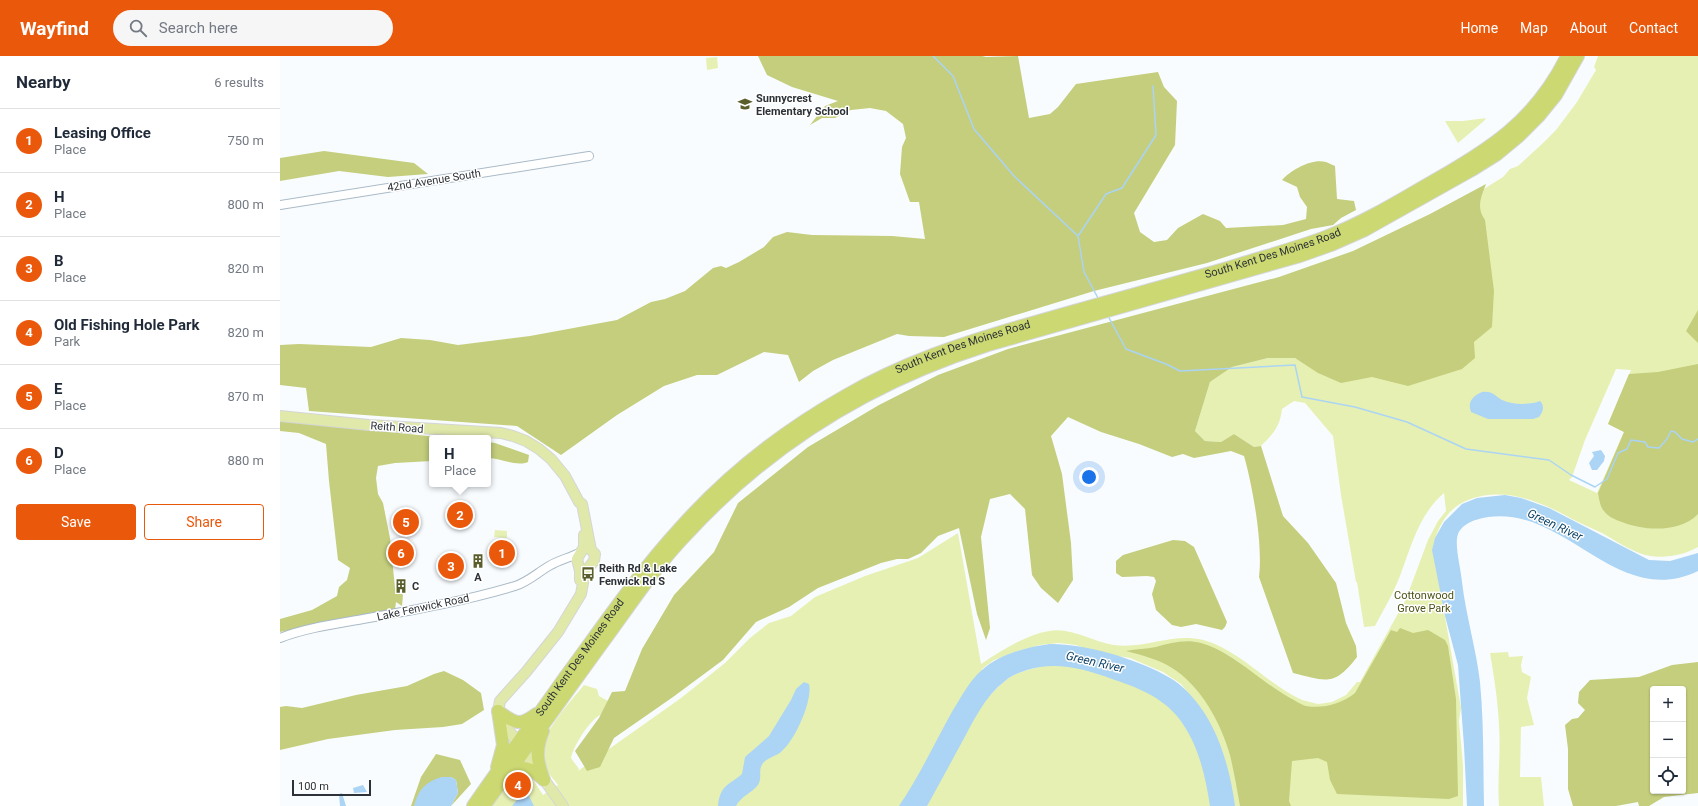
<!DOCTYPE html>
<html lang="en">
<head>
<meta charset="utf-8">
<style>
	body { margin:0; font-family:Roboto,sans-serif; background:#f6f6f7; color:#1f2937 }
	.controls { position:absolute; right:12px; bottom:12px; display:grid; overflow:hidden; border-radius:4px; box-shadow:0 1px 3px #0004 }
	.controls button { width:36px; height:36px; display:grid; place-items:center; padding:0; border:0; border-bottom:1px solid #e0e1e3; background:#fff; color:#1f2937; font:20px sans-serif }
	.scale { position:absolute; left:12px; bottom:10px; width:79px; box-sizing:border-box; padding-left:4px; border:2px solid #2c3237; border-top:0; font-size:11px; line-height:14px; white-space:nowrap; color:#2c3237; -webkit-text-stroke:3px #fff; paint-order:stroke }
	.you { position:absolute; left:809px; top:421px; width:14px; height:14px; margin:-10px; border:3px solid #fff; border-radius:50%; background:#1a73e8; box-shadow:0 0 0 6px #1a73e833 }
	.badge { display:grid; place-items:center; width:26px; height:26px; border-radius:50%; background:#ea580c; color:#fff; font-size:13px; font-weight:700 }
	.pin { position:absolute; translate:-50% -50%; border:2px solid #fff; box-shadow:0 1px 4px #0006 }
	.popup { position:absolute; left:149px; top:379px; width:62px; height:52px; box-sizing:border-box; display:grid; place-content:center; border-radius:4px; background:#fff; filter:drop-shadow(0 1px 3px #0005); font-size:13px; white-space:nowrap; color:#747a83 }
	.popup b { font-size:15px; color:#1f2937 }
	.popup::after { content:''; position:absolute; left:50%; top:100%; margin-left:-8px; border:8px solid transparent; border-top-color:#fff }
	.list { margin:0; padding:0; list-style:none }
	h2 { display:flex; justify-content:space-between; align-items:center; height:52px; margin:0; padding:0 16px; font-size:17px }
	h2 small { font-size:13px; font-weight:400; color:#747a83 }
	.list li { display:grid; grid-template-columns:26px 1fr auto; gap:12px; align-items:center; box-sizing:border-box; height:64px; padding:0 16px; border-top:1px solid #e0e1e3 }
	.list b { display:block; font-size:15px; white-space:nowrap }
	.list p { margin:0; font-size:13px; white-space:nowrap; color:#747a83 }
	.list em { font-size:13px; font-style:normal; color:#747a83 }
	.actions { display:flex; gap:8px; padding:12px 16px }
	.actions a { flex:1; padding:9px 0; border:1px solid #ea580c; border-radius:4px; text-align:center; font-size:14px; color:#ea580c }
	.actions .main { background:#ea580c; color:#fff }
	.icon { flex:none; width:22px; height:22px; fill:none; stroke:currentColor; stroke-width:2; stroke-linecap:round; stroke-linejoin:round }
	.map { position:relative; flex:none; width:1418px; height:750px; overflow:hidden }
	header { display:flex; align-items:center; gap:24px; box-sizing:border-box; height:56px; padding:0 20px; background:#ea580c; color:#fff }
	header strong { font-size:19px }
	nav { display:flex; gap:22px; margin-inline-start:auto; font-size:14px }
	.search { width:280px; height:36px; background:#f6f6f7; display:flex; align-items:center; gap:10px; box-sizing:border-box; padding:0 14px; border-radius:22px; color:#747a83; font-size:15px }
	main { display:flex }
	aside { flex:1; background:#fff }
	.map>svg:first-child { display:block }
</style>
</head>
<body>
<header>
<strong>Wayfind</strong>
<div class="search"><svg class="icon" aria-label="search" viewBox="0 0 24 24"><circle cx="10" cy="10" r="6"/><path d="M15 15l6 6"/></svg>Search here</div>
<nav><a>Home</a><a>Map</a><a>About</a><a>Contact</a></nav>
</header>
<main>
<aside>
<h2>Nearby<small>6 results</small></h2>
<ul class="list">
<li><span class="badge">1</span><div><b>Leasing Office</b><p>Place</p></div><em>750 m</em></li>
<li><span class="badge">2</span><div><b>H</b><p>Place</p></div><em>800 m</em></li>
<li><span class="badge">3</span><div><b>B</b><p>Place</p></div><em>820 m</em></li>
<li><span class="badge">4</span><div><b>Old Fishing Hole Park</b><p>Park</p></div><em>820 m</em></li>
<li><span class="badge">5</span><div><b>E</b><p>Place</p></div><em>870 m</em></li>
<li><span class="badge">6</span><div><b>D</b><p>Place</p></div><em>880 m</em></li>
</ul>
<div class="actions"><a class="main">Save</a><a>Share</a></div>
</aside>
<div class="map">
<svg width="1418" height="750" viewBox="0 0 1418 750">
	<rect width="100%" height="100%" fill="#f8fcfe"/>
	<path fill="#e7f0b3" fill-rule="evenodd" d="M1318 0H1418V491C1402 500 1383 503 1365 499 1349 494 1336 485 1322 477 1312 472 1301 468 1292 463 1260 445 1224 430 1188 444 1167 452 1156 473 1153 493L1181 652 1179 665 1183 709V750H955L928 666 914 644 901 628 883 616 850 602 813 596 796 589 779 587 760 589 732 597 714 604 702 613 708 641C717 633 724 623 736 618 749 613 763 609 777 609 807 611 859 628 883 645 889 649 895 657 900 662 921 687 925 720 932 750H204C217 733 225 715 250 719L263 739 278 729C272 721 262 711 261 700 260 678 290 646 304 629L317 633 319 640 328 645 322 658C310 663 294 689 291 702L299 713 298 715 401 642 445 607 470 582 489 567 511 560 535 541 585 520 638 502 678 477 701 608C721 595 745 579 769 575 792 571 812 586 834 589 870 594 897 572 935 588 967 602 991 630 1022 644L1038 648 1052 646 1066 639 1077 626H1080L1126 543 1148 484 1158 465 1166 455 1164 437C1139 458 1131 491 1120 520 1113 538 1104 553 1095 570L1084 571 1077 526H1076L1061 439 1053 380 1025 347 1014 345 1002 353C1000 371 993 378 981 390L974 391 954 378 941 386 925 385 915 375 930 326 952 311 988 302H1015L1049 321 1199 136 1223 121 1230 113 1238 110 1262 88 1276 74 1297 46 1316 14 1314 11ZM1336 313 1351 314 1328 368 1344 376 1317 437 1289 424 1292 421 1305 384Z
		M437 1 438 12 427 14 426 2Z
		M1206 62 1204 65 1178 87 1165 65H1183Z
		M215 474 227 475V482L214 481Z
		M1228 596 1229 601 1243 600 1241 609 1242 616 1251 621 1247 642 1254 669 1241 671 1240 721H1261L1264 750H1219C1217 723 1221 697 1219 670 1218 645 1214 621 1210 597Z"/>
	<path fill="#c4ce7c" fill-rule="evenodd" d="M478 0H702L706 1 738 0 749 62 770 58 778 51 796 28 878 16 884 31 897 45 895 89 854 157 860 176 874 186 887 184 898 172 923 158 940 165 946 172 1003 169 1026 163 1027 151 1020 141 1017 131 1002 124C1011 114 1032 102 1046 106 1049 107 1052 109 1055 110L1057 143 1074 145 1076 154 1061 162 1053 169 1031 173 927 207 814 235 664 281 629 280 617 278 553 304 533 315 519 326 508 299 484 296 437 319H417L384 330 337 359 281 399 237 370 29 355 26 332 0 329V289L19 288 91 291 121 282 150 284 178 289 250 280 337 264 371 246 385 243 405 235 433 212 441 210 446 212 459 206 484 191 493 181 507 176 532 179 612 180 645 183 639 146H630L620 118 622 91 626 82 623 68 606 55 590 52 571 54 555 62H542L530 69 545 50 558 45 512 31 487 19Z
		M44 95 134 107 148 118 108 121 59 115 0 125V102Z
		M1206 128C1201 141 1196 152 1205 164L1214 235 1212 271 1194 286 1195 302 1182 313 1128 330 1092 321 1061 327 1038 317 1015 302H988L952 311 930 326 915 375 925 385 941 386 954 378 974 391 981 390 1003 460 1028 487 1056 527 1066 567 1076 590 1077 601C1054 631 1046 625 1013 617L979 521C983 489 973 431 964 400L951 395 914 402 903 398 892 401 859 388 821 376 788 361 771 380 782 418 791 487 793 524 778 547 761 532 752 519 745 453 730 438 710 443 701 481 710 572 706 584 697 558 679 472 658 480 641 497 628 503H617L601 507 538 532 509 551 476 566 443 604 393 641 334 682 320 711 307 715 295 695 319 662 332 636 345 635 362 593 394 539 434 496 458 447 528 391 599 349 658 319 728 293 999 221 1073 195 1150 158Z
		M1418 254V287L1406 275Z
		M1418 308V458C1400 477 1364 475 1342 466 1336 464 1327 460 1324 455 1320 451 1319 442 1318 437L1344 376 1328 368 1349 318 1378 316Z
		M0 365 168 382H152V405L115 407 98 410 96 422 98 438 103 447 110 482 115 532 123 539 122 550 116 546 115 554 0 576V563L32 554 57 540 59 531 67 524 70 512 58 504 49 425 46 388 19 377 0 375Z
		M208 386 215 387 249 399 248 406C236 411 221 402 208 402Z
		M893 484 905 485 914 491 947 566 945 571 942 574 916 568 901 571 892 569 876 554 872 538 876 525 874 521 867 520 842 521 836 517V505L843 499Z
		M1120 572 1133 577 1148 574 1165 584 1168 590 1176 643 1178 740 1169 743 1057 738 1050 724 1047 706 1038 702 1012 705 1009 745 1011 750H960C957 733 954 716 950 699 941 667 921 630 892 612 878 603 861 599 846 595 856 593 866 593 876 591 891 587 905 583 921 587 953 596 981 626 1010 642 1015 644 1021 649 1026 650 1043 653 1061 648 1075 637L1111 574 1117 576Z
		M1418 606V737L1384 741 1369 750H1359L1358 746 1336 750H1293L1288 733V693L1285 669 1292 663 1298 662 1305 654 1298 647 1299 636 1310 624 1359 621 1392 609ZM1373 633H1403V735H1373Z
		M164 615 183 624 201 637 204 654 182 668 163 671 115 674 48 683 0 694V651L6 650 22 652 76 639 127 630 154 618Z
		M156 698 180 704 191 728 171 750 178 737 176 724 171 721H162L134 750H131L141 721Z"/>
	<path fill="#abd4f5" d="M1202 336C1214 335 1213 339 1222 344 1233 349 1250 349 1260 345 1265 350 1263 356 1259 361L1253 363H1208L1191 356C1187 346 1193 340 1202 336Z
		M1321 394 1325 400 1324 405 1317 414H1312L1309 407 1314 400 1312 396Z
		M1225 439 1241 442 1269 452 1369 504 1390 505 1418 497V515C1337 554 1286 450 1208 461 1198 463 1183 466 1178 478 1174 489 1181 513 1182 526 1186 560 1196 592 1200 626 1204 667 1203 709 1204 750H1187L1184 690 1178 609 1165 560 1152 494 1155 482 1164 466 1182 448 1197 442Z
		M770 588C793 588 817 593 839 600 859 607 882 615 899 628 935 658 949 706 955 750H930C925 718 918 686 897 660 880 640 856 631 832 623 804 613 776 605 747 614 739 617 731 619 725 625 705 640 694 664 682 686 670 708 659 729 647 750H619C640 719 655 686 673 654 682 640 690 624 702 614 720 598 747 591 770 588Z
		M524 626 529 628C533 644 515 684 502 695 497 700 489 701 484 706 477 713 483 721 478 729 472 737 461 740 456 750H438C440 729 449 729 462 718L465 701 489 680 511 644 516 633Z
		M162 721H171L176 724 178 737 171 750H134C138 734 146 725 162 721Z
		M83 729 87 736 74 737 73 732Z
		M62 737 66 750H60L59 738Z
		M245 738 249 740 254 750H232L241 739Z"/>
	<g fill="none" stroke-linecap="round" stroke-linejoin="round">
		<path stroke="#abd4f5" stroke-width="1.5" d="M653 0 673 20 694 73 734 120 798 180 804 216 818 242
			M798 180 826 138 842 132 876 79 873 30
			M828 260 846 293 886 308 900 315 1015 309 1022 341 1075 351 1127 366 1186 393 1269 404 1291 419 1315 431 1327 423 1338 397 1347 393 1351 384 1365 386 1368 391 1379 392 1387 383 1391 375 1395 376 1402 383 1413 386 1418 383"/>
		<defs>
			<path id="minor" d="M0 149 309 100
				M0 582C26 572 55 568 83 563 134 554 185 545 235 530 248 526 257 517 269 510 279 504 289 502 299 497"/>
			<path id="major" d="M0 360 89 369 221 377 233 380 246 385 259 393 271 403 285 420 299 446 302 448 311 494 315 498 314 505 305 516 301 538 278 576 246 616 220 645 218 655 225 669 283 750
				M300 524V515L297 503 304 491V479"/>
			<g id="highway">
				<path d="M218 655C235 667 239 671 256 658"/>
				<path d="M263 675C255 695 257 705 264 724"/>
				<path d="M217 711 223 689 218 655"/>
				<path d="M227 721C244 707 249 711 264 724"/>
				<path id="s1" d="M193 750C223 706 255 664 285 621 322 571 357 519 399 473 446 420 503 375 565 340 622 307 682 287 745 269 813 249 882 231 951 211 982 201 1013 193 1043 182 1080 168 1114 148 1148 128 1209 94 1255 65 1287 0"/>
				<path d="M204 750C245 695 284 640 324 585 351 548 376 510 408 477 491 387 591 326 708 289L1020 200 1051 189 1085 174 1192 114 1216 99 1239 80 1259 60 1276 39 1298 0"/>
			</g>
		</defs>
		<use href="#minor" stroke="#aabac7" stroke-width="10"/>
		<use href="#major" stroke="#d5d6d7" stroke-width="12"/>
		<use href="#highway" stroke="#d5d6d7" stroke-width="14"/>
		<use href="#minor" stroke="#fff" stroke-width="8"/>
		<use href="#major" stroke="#e0e8aa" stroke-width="10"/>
		<use href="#highway" stroke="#ccd871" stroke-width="12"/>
	</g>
	<defs>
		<symbol id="school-bare" viewBox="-9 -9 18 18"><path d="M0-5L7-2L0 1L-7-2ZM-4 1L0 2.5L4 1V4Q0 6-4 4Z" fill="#595e2c" stroke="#fff" stroke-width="2.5" paint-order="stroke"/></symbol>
		<symbol id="building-bare" viewBox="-9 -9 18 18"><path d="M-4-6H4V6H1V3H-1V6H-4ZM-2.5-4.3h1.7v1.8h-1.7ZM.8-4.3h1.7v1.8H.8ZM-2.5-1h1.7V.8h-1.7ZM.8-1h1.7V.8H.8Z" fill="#595e2c" stroke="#fff" stroke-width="2.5" paint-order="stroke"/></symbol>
		<symbol id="bus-bare" viewBox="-9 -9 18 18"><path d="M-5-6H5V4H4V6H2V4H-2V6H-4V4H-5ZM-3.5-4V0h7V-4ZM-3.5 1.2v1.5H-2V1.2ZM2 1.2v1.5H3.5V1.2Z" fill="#595e2c" stroke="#fff" stroke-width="2.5" paint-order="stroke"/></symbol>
	</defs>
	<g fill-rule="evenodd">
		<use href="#school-bare" x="455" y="38" width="20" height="20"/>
		<use href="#building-bare" x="188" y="495" width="20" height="20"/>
		<use href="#bus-bare" x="298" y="508" width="20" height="20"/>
		<use href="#building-bare" x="111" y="520" width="20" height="20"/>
	</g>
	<g text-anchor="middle" stroke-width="3" stroke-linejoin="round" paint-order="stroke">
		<g font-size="11" font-weight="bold" fill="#2c3237" stroke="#fff" text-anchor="start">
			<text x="476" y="46">Sunnycrest<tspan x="476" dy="13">Elementary School</tspan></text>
			<text x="319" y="516">Reith Rd &amp; Lake<tspan x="319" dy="13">Fenwick Rd S</tspan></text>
			<text x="198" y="525" text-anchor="middle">A</text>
			<text x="132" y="534">C</text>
		</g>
		<g font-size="11" fill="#2c3237" stroke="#fff">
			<text transform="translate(154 124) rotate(-9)" y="4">42nd Avenue South</text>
			<text dy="4" stroke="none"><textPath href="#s1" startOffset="1011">South Kent Des Moines Road</textPath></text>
			<text dy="4" stroke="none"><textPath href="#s1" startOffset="687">South Kent Des Moines Road</textPath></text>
			<text transform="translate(117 371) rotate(4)" y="4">Reith Road</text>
			<text transform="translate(143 551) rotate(-12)" y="4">Lake Fenwick Road</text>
			<text dy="4" stroke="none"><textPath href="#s1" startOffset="183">South Kent Des Moines Road</textPath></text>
		</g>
		<g font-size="11" fill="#4d5316" stroke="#fff">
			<text x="1144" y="543">Cottonwood<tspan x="1144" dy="13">Grove Park</tspan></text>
		</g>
		<g font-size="12" font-style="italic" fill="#104569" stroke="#fff">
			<text transform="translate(1275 469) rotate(25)" y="4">Green River</text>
			<text transform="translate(815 606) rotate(13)" y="4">Green River</text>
		</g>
	</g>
</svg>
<div class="controls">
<button>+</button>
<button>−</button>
<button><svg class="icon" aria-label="locate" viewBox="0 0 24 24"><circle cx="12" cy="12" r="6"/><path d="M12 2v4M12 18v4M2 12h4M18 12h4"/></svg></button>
</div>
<div class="scale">100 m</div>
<div class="you"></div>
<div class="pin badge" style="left:222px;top:497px">1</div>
<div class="pin badge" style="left:180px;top:459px">2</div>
<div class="popup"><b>H</b>Place</div>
<div class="pin badge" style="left:171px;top:510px">3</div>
<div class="pin badge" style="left:238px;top:729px">4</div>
<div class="pin badge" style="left:126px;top:466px">5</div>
<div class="pin badge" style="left:121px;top:497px">6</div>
</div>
</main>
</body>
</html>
